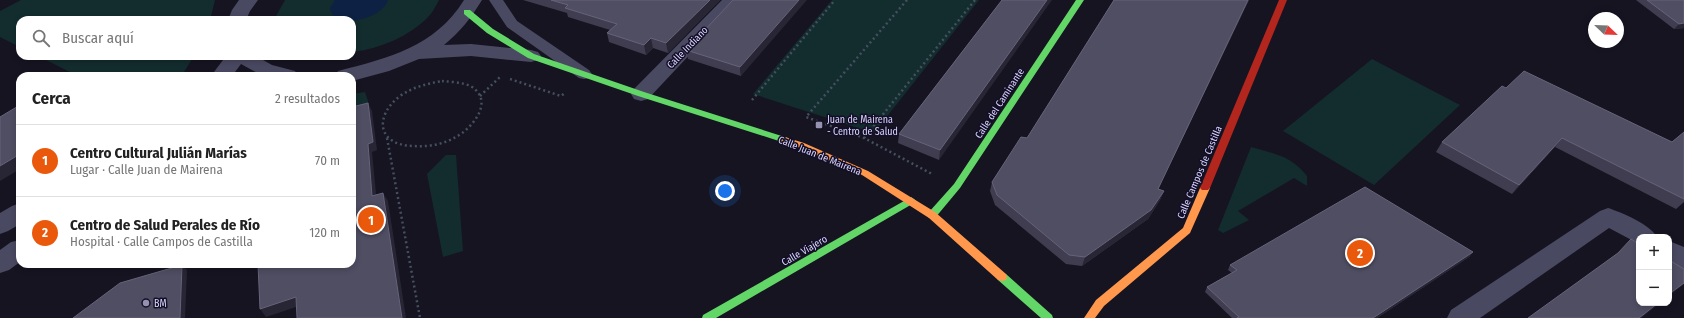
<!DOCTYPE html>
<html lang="es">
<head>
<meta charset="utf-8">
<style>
	body { margin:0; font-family:"Fira Sans Condensed",sans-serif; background:#f6f6f6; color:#222 }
	.controls { position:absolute; right:12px; bottom:12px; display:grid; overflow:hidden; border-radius:8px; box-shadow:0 2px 6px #0003 }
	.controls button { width:36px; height:36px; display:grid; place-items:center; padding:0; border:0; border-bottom:1px solid #e0e0e0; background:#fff; color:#222; font:20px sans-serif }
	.compass { position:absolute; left:1588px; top:12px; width:36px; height:36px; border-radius:50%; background:#fff; box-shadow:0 2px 6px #0003; rotate:113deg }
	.you { position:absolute; left:725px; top:191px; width:14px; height:14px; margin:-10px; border:3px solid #fff; border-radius:50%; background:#1a73e8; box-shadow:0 0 0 6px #1a73e833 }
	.badge { display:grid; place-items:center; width:26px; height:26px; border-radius:50%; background:#ea580c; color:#fff; font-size:13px; font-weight:700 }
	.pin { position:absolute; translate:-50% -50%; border:2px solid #fff; box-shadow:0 1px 4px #0006 }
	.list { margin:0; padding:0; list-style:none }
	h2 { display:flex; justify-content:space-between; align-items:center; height:52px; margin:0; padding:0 16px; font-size:17px }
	h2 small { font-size:13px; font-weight:400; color:#767676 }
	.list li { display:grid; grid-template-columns:26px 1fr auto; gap:12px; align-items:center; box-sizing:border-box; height:72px; padding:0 16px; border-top:1px solid #e0e0e0 }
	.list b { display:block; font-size:15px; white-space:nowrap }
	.list p { margin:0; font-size:13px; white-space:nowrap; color:#767676 }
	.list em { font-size:13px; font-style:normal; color:#767676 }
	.icon { flex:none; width:22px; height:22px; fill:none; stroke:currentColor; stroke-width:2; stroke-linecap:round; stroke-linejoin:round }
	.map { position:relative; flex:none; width:1684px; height:318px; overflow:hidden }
	.search { position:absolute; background:#fff; box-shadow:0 2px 6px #0003; left:16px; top:16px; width:340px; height:44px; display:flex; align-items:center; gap:10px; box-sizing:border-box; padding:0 14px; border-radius:12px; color:#767676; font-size:15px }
	.panel { position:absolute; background:#fff; box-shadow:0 2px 6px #0003; left:16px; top:72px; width:340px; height:196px; border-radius:12px }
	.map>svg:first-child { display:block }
</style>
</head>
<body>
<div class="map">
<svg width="1684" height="318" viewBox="0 0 1684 318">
	<rect width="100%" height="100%" fill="#161421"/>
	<path fill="#132c2d" d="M21 0H215L210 20H20V47L0 37V11Z
		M285 0H439C436 5 434 11 429 16 410 36 380 49 352 52V20H276V16Z
		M832 0H979L874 133 753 94Z
		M38 56H194L184 72 178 76H78Z
		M1372 59 1460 105 1374 185 1283 131Z
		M365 92 369 104 352 108V94Z
		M1251 147C1275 154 1291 156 1307 176V186L1294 178 1238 211 1249 220 1223 233 1218 230Z
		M446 155H456L463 251 443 257 427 174Z"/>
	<path fill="#0d2144" d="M335 0H388C383 19 333 31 330 8Z"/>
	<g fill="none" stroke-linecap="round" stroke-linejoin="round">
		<path stroke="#44505f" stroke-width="2.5" stroke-dasharray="2 3" stroke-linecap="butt" d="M907 0 806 117 864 138 932 174
			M510 79 561 96 565 93
			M442 81C451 82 463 82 472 87 495 102 471 130 454 138 441 145 427 147 413 146 377 145 374 116 400 96 413 87 426 84 442 81Z
			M480 96 500 77
			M752 100 835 0
			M387 138 420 318
			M864 138 975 0"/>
		<path fill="#4a4962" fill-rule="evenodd" d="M489 0H503L517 21 589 70 592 74 589 78 584 79 579 78 507 27Z"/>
		<path fill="#4a4962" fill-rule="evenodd" d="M239 0H258L250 11 246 20H228L232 10Z
			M464 0H482C471 18 460 32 444 45L471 44 531 50 538 52 541 56 538 60 531 62 471 56 419 59 389 71 352 81V76H335L338 71C388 58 435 47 464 0Z
			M722 0H741L648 99 641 101 634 99 631 94 634 89Z
			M226 56H256L272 65 295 71 298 76H263L241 64 232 76H211Z
			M20 203V224L8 231 0 234V213L12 206Z
			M1608 208C1621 212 1651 225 1657 237H1639V244L1609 228 1480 318H1447L1451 310 1600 211Z
			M20 240V262L9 270 0 273V250L11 242Z
			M1669 241 1684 247V269L1669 262Z"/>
		<path fill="#63d668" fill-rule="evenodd" d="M1076 0H1084L960 188 935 218H929L927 215 929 212 954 184Z
			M464 10H470L493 29 534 54 644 92 788 138 789 140 785 143 782 142 638 96 528 58 487 33 464 14Z
			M911 197 914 199 916 201 914 203 716 318H702L703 315Z
			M1002 273 1006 274 1052 315 1053 318H1041L998 280 997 277 998 274Z"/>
		<path fill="#ff974d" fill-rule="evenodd" d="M785 137 804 143 868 171 935 212 1006 274 1007 277 1006 280 1002 281 998 280 929 218 862 175 798 147 782 142 781 140Z
			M1205 185 1208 186 1210 188 1190 233 1104 306 1095 318H1084L1096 300 1183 228 1200 188 1202 186Z"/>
		<path fill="#b3261e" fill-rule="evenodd" d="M1279 0H1287L1210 188 1208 190H1202L1200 188Z"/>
	</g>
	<path fill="#403d50" d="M523 0H720L668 53 653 48 646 55 609 42 607 33 610 30 568 17 567 13Z
		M733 0 741 76 688 59 686 50Z
		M1002 0 939 160 898 143 899 134Z
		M1114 0H1249L1158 189 1164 191 1160 200 1148 219 1082 266 1066 264 995 205 990 191 992 182 1027 138Z
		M1636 0H1684V28L1674 29Z
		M1506 88 1672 142 1684 132V202L1676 209 1555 147 1512 194 1436 152 1442 142Z
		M1473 252 1469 257 1377 318H1232L1205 292 1207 287 1232 273 1228 270 1230 265Z"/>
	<path fill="#282635" d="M710 0H720L668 53 666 43Z
		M799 0H807L741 76 740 67Z
		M1047 0H1052L939 160 940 150Z
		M1248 0H1249L1154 198 1158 189Z
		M1684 23V28L1674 29 1679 24Z
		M651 38 653 48 646 55 644 45Z
		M368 103 372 111 377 150 372 152 377 204 372 196 368 144Z
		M1562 138 1555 147 1512 194 1519 185Z
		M20 154V169L0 181V166Z
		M1164 191 1160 200 1148 219 1082 266 1085 257Z
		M383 193 388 201 406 318H402Z
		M1473 252 1469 257 1377 318H1373Z
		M182 265 187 270 185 318H180Z
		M1684 283V284L1669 296V294Z
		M296 297 302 305 266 317 260 309Z
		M1658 303H1660L1641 318H1639Z"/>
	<path fill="#504e63" stroke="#66637b" d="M551 0H710L666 43 651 38 644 45 607 33 617 24 565 8 568 5Z
		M733 0H799L740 67 686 50Z
		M1002 0H1047L940 150 899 134Z
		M1114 0H1248L1158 189 1164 191 1151 210 1085 257 1069 255 997 195 992 182 1021 137 1027 138Z
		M1647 0H1684V23L1679 24Z
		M1524 71 1672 142 1684 132V199L1562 138 1519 185 1442 142 1502 86 1506 88Z
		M368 103 373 142 368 144 372 196 383 193 402 318H297L296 297 260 309 258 264H352V107Z
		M20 105V154L0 166V117Z
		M1365 187 1473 252 1373 318H1237L1239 317 1207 287 1237 270 1230 265Z
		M1631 239 1639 244V303H1658L1639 318H1528L1618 253Z
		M1669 260 1684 269V283L1669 294Z
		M182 265 180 318H73L120 283Z"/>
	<g fill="#9591b1" stroke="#130f26" stroke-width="1.5">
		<rect x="815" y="121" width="8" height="8" rx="2"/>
		<circle cx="146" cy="303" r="4"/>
	</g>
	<g text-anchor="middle" stroke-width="3" stroke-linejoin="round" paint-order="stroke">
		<g font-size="10" fill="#d9d4ff" stroke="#130f26">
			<text transform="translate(687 47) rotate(-46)" y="4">Calle Indiano</text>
			<text transform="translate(999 103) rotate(-57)" y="4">Calle del Caminante</text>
			<text transform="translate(820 155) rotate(22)" y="4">Calle Juan de Mairena</text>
			<text transform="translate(1199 172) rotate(-67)" y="4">Calle Campos de Castilla</text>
			<text transform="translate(804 250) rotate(-30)" y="4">Calle Viajero</text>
		</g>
		<g font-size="10" fill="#d9d4ff" stroke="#130f26" text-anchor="start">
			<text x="827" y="123">Juan de Mairena<tspan x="827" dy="12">- Centro de Salud</tspan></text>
			<text x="154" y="307">BM</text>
		</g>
	</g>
</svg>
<div class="controls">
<button>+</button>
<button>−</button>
</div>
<svg class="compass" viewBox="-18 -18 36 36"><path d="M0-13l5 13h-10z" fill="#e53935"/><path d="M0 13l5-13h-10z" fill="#767676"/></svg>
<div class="you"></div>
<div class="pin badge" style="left:371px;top:220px">1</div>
<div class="pin badge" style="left:1360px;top:253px">2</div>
<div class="search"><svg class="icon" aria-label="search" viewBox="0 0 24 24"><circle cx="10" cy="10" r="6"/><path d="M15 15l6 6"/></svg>Buscar aquí</div>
<section class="panel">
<h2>Cerca<small>2 resultados</small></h2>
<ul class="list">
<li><span class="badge">1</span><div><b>Centro Cultural Julián Marías</b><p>Lugar · Calle Juan de Mairena</p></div><em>70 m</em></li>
<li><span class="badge">2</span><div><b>Centro de Salud Perales de Río</b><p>Hospital · Calle Campos de Castilla</p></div><em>120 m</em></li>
</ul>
</section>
</div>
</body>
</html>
